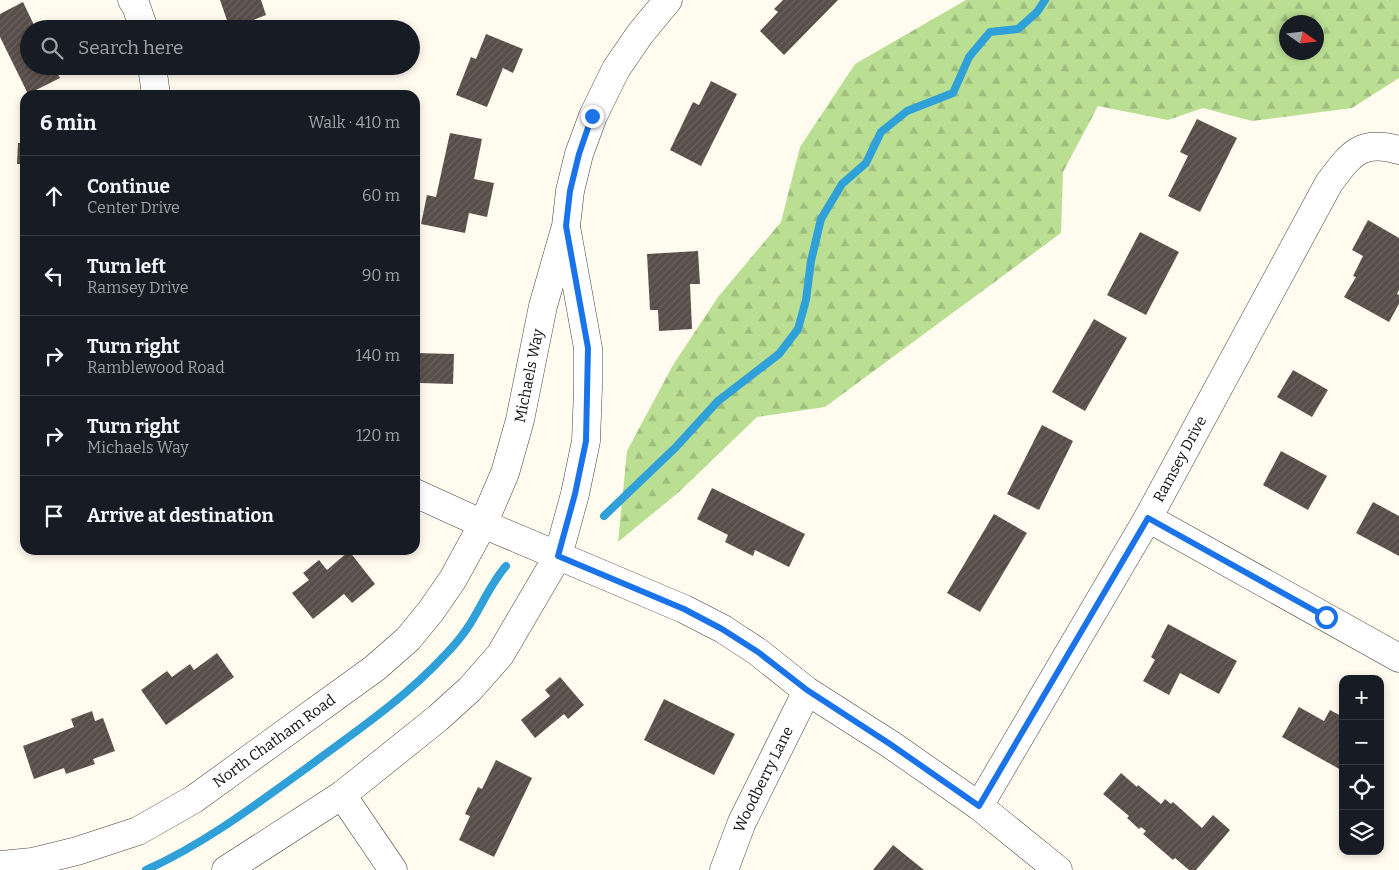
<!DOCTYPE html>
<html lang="en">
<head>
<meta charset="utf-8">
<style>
	body { margin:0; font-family:Bitter,serif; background:#20242c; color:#f1f3f6 }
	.controls { position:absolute; right:15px; bottom:15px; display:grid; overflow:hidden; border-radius:10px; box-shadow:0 2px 8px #0003 }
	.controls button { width:45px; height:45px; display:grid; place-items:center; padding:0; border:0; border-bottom:1px solid #363941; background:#171b24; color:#f1f3f6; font:25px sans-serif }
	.compass { position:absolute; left:1279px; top:15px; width:45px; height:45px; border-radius:50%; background:#171b24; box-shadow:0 2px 8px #0003; rotate:104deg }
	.stop { position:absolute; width:15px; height:15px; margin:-11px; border:4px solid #1a73e8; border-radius:50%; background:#fff }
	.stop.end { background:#1a73e8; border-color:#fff; box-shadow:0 1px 5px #0008 }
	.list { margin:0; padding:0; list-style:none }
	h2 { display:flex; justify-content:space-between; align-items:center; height:65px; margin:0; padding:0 20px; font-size:21px }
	h2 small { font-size:16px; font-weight:400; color:#9ea1a6 }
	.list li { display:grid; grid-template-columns:32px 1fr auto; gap:15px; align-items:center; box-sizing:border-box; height:80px; padding:0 20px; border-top:1px solid #363941 }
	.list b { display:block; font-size:19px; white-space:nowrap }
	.list p { margin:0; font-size:16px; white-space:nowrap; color:#9ea1a6 }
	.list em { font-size:16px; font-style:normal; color:#9ea1a6 }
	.icon { flex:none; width:28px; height:28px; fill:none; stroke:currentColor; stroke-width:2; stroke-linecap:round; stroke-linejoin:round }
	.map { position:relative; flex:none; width:1399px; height:870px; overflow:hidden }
	.search { position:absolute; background:#171b24; box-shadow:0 2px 8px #0003; left:20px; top:20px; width:400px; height:55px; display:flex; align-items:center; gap:12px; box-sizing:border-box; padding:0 18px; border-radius:28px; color:#9ea1a6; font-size:19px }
	.panel { position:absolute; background:#171b24; box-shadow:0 2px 8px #0003; left:20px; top:90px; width:400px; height:465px; border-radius:15px }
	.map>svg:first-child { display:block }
</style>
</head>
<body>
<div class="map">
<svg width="1399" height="870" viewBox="0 0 1399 870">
	<defs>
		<pattern id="forest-firs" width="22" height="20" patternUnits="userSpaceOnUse" patternTransform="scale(1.25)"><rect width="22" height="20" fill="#badf93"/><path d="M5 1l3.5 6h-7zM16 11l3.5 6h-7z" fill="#9fbe7e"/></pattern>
		<pattern id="building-hatch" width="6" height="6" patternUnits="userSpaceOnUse" patternTransform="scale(1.25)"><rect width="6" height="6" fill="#584e49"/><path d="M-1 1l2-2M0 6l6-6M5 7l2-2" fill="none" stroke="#6b635f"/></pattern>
	</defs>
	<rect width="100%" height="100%" fill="#fffbef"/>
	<path fill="url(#forest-firs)" fill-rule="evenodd" d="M966 0H1399V78L1352 108 1252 121 1203 108 1168 120 1098 106 1063 172 1061 233 825 407 757 417 679 492 618 542 627 451 673 365 718 297 781 222 800 147 855 64ZM1286 22H1316V52H1286Z"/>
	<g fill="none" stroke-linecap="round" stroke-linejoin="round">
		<path stroke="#30a0d8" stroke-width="8" d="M604 516 675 448 718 401 779 354 798 329 806 300 811 261 821 219 842 184 866 163 881 132 907 111 953 93 969 57 990 32 1018 29 1037 12 1045 0
			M146 870C206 843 258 803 312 764 358 730 405 698 444 656 453 647 463 635 470 624 482 605 491 583 506 566"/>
	</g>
	<path fill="url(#building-hatch)" d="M220 0H261L266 15 230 29Z
		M783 0H838L784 55 760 31 778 12 774 9Z
		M23 2 34 25 40 21 44 29H29V66H54L60 78 28 94 0 37V14Z
		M486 34 523 49 513 73 503 68 487 107 456 95 471 57 476 59Z
		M711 81 737 94 701 166 670 150 693 102 699 105Z
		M238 91H272V95H238Z
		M1197 119 1237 138 1200 212 1168 196 1188 156 1180 152Z
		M450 133 482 139 474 179 494 183 487 217 469 213 465 233 421 224 427 195 436 197Z
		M18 143H25V164H17Z
		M1368 220 1399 238V290L1397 294 1399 295V304L1389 322 1344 297 1356 277 1353 276 1363 256 1352 250Z
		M1140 232 1179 252 1146 315 1107 295Z
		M698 251 700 284H690L692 329 659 331 658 310H650L647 254Z
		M1094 319 1127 338 1085 411 1052 392Z
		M415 353 454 354 453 384 420 383V390H415Z
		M1293 370 1328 390 1312 417 1277 397Z
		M1042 425 1073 441 1039 510 1007 494Z
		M1281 451 1327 476 1308 510 1263 485Z
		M712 488 805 534 789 567 755 550 753 556 725 542 728 535 697 519Z
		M1373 502 1399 516V556L1356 533Z
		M994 514 1027 533 980 612 947 593Z
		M349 551 375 584 352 603 344 594 313 619 292 593 309 580 303 573 319 560 327 570Z
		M1168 624 1237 661 1219 694 1180 673 1169 695 1143 681 1155 660 1151 657Z
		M217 653 234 677 166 725 141 690 167 671 172 677 190 664 194 670Z
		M560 677 584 705 568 719 564 714 535 738 521 720 550 696 545 690Z
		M664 699 735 734 714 775 644 740Z
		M1299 707 1324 721 1330 710 1343 717V771L1282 737Z
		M92 711 95 721 103 718 115 751 93 759 95 764 66 774 64 768 34 779 23 746 74 727 71 719Z
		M496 760 532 778 494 857 459 840 470 816 465 814 478 787 482 789Z
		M1121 773 1137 787 1138 785 1161 804 1165 799 1171 804 1173 802 1202 828 1213 815 1230 830 1196 870H1189L1175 858 1173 860 1143 834 1146 831 1141 827 1139 829 1127 818 1129 816 1103 794Z
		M893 845 924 870H873Z"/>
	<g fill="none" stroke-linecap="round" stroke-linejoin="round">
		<defs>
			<g id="minor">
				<path d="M132 0 136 6 144 29"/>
				<path d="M152 66 156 95"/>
				<path d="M415 493 483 524 684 609 723 629 758 652 807 691 890 744 979 806 1058 870"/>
				<path d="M1148 518 1399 658"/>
				<path d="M342 795 393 870"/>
				<path id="s1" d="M979 806 1148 518 1329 183C1351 154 1360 139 1399 150"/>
				<path id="s2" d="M0 865 32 862 77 851 138 831 194 799 375 668 408 639 431 611 453 579 483 524 505 473 520 420 543 306 566 226 570 191 579 154 593 116 616 69 640 34 668 0"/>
				<path d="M226 870 342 795 438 718 470 689 500 655 558 556 575 494 586 441 588 388V348L567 232"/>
				<path id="s3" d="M724 870 742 822 807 691"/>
			</g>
		</defs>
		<use href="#minor" stroke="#414141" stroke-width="29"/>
		<use href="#minor" stroke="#fff" stroke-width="28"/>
	</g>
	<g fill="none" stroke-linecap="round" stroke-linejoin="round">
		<path stroke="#1a73e8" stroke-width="6" d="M592 116 579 154 570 191 566 226 588 348 586 441 575 494 558 556 684 609 722 629 758 652 807 690 890 744 979 806 1148 518 1326 617"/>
	</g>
	<g text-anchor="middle" stroke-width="5" stroke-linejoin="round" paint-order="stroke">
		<g font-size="15" fill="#0e0e0e" stroke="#fff">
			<text dy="5" stroke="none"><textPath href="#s2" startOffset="768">Michaels Way</textPath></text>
			<text dy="5" stroke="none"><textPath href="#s1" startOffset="401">Ramsey Drive</textPath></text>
			<text dy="5" stroke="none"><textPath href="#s2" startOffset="306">North Chatham Road</textPath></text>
			<text dy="5" stroke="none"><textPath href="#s3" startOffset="99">Woodberry Lane</textPath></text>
		</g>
	</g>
</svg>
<div class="controls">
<button>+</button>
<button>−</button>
<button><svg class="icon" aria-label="locate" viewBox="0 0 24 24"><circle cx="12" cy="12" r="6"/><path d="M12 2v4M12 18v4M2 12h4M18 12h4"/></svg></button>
<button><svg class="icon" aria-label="layers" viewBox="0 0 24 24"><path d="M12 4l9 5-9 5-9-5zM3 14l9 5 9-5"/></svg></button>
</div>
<svg class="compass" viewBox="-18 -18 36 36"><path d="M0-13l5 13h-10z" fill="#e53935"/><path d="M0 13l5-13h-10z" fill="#9ea1a6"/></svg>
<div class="stop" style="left:1326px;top:617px"></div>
<div class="stop end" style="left:592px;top:116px"></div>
<div class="search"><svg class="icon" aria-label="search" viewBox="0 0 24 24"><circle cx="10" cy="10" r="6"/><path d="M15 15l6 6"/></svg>Search here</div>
<section class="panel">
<h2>6 min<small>Walk · 410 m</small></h2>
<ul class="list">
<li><svg class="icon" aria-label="ahead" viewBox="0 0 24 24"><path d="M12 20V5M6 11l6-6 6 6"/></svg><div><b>Continue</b><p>Center Drive</p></div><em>60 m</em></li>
<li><svg class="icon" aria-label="left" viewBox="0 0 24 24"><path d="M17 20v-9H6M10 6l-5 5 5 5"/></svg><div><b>Turn left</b><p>Ramsey Drive</p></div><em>90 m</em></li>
<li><svg class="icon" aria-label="right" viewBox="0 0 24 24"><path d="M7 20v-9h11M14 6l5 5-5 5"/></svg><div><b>Turn right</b><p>Ramblewood Road</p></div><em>140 m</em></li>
<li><svg class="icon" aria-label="right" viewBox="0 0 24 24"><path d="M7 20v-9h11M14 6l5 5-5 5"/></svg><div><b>Turn right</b><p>Michaels Way</p></div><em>120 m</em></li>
<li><svg class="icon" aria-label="arrive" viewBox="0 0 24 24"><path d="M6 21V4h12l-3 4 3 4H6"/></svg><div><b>Arrive at destination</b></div></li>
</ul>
</section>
</div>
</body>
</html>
